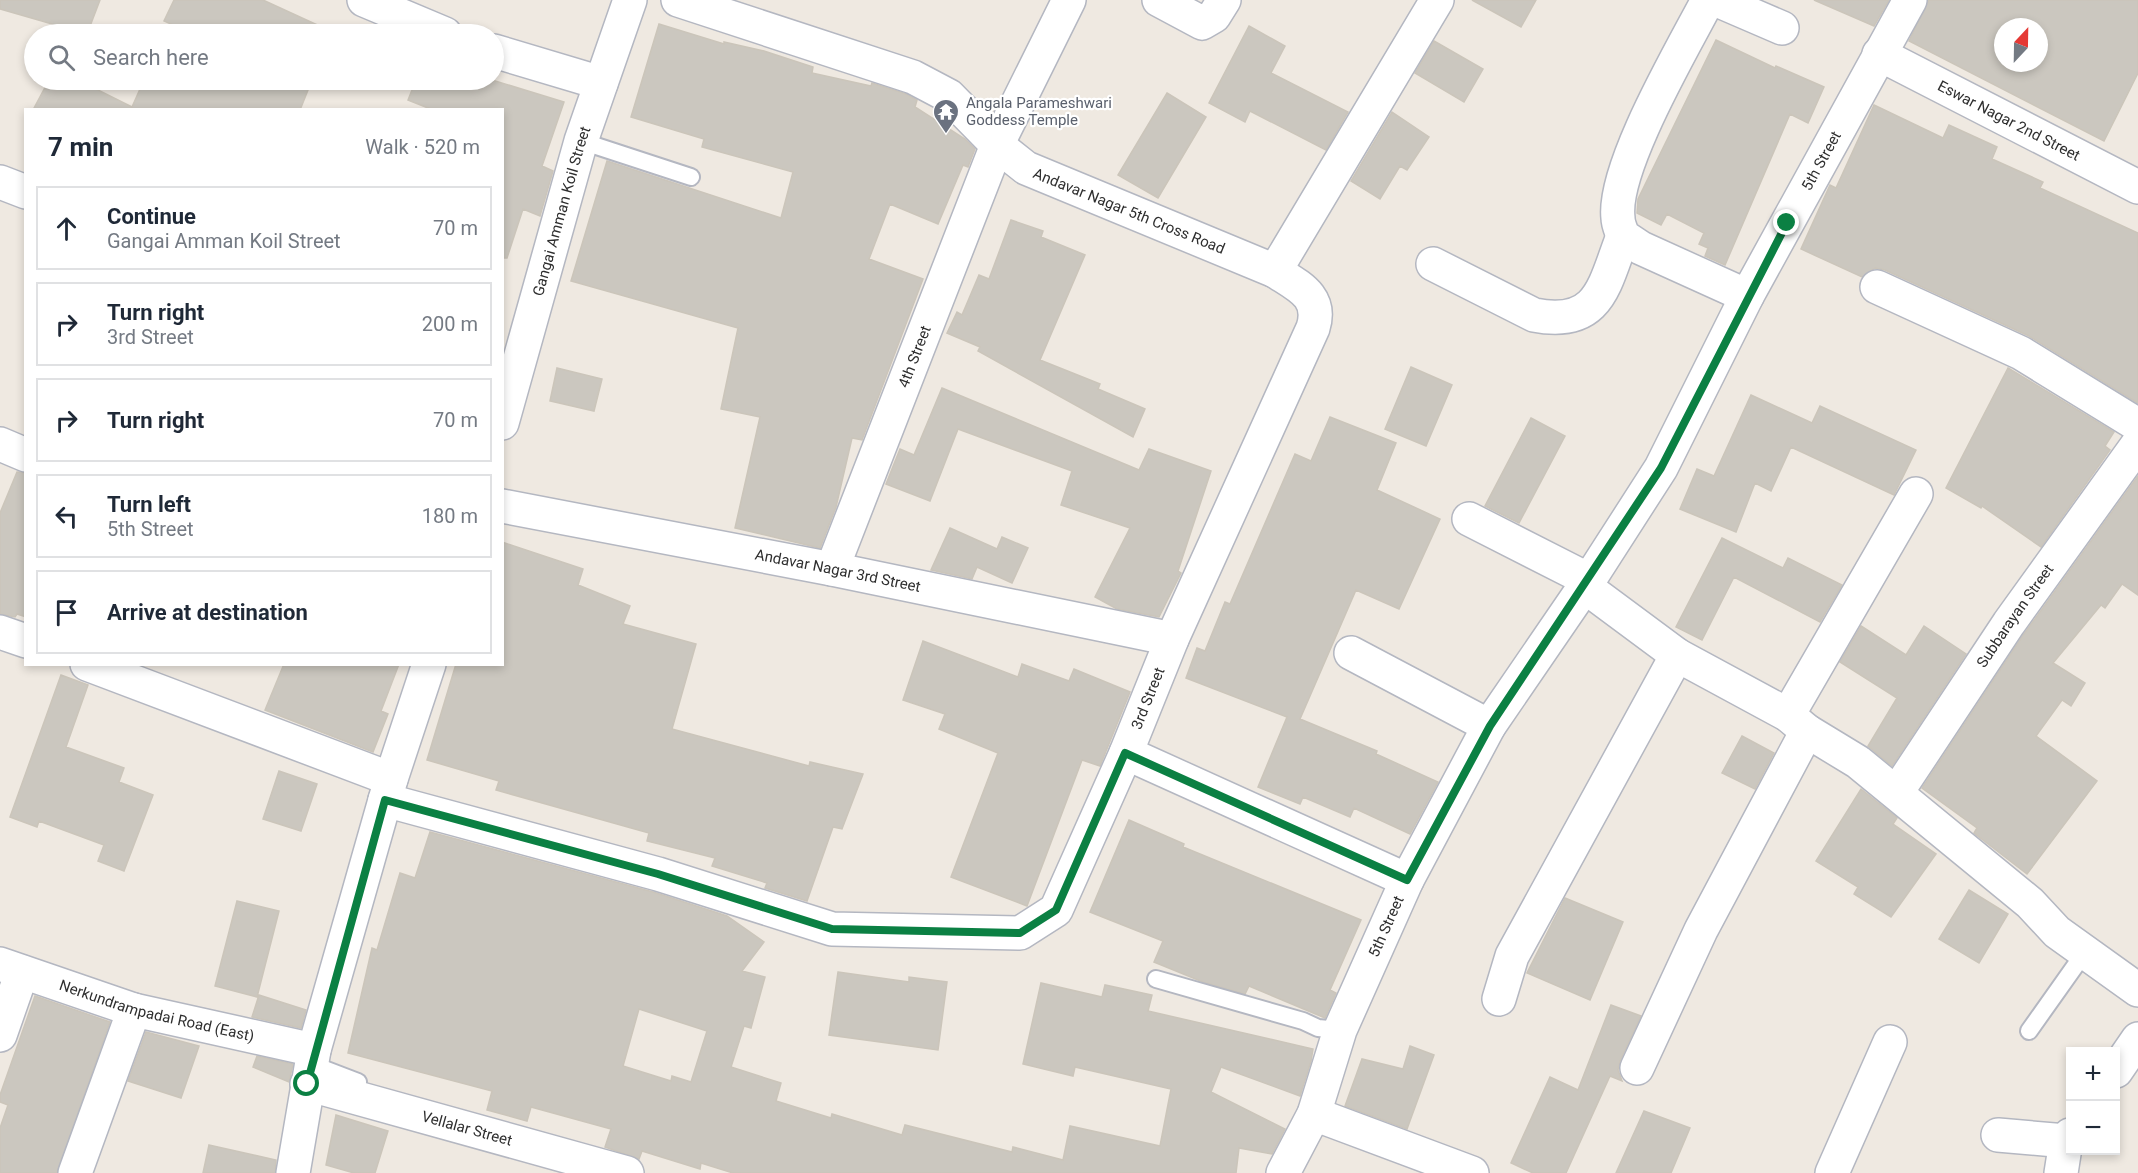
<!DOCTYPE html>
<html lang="en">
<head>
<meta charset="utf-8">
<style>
	body { margin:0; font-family:Roboto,sans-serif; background:#f6f6f7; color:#1f2937 }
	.controls { position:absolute; right:18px; bottom:18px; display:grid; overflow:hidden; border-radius:0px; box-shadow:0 3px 9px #0003 }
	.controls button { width:54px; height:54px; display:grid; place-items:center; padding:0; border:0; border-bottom:2px solid #e0e1e3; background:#fff; color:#1f2937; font:30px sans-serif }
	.compass { position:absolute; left:1994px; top:18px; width:54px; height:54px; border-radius:50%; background:#fff; box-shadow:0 3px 9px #0003; rotate:22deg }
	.stop { position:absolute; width:18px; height:18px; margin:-14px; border:4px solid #0b8043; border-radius:50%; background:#fff }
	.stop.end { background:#0b8043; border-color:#fff; box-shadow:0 2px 6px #0008 }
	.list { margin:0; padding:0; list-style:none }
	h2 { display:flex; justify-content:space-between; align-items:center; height:78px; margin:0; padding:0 24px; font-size:26px }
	h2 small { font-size:20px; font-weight:400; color:#747a83 }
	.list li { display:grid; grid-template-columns:39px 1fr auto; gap:18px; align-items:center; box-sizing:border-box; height:84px; margin:0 12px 12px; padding:0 12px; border:2px solid #e0e1e3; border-radius:0px }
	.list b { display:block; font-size:22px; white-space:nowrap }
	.list p { margin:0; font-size:20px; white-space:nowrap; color:#747a83 }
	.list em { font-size:20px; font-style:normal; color:#747a83 }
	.icon { flex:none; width:33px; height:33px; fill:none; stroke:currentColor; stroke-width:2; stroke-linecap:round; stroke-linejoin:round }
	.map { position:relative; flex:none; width:2138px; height:1173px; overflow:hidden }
	.search { position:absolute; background:#fff; box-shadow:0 3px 9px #0003; left:24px; top:24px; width:480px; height:66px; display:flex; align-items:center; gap:15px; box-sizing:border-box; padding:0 21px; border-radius:33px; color:#747a83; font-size:22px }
	.panel { position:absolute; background:#fff; box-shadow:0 3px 9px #0003; left:24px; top:108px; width:480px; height:558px; border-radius:0px }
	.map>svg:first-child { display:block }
</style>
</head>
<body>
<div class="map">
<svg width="2138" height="1173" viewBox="0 0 2138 1173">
	<rect width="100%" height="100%" fill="#efe9e1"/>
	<path fill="#cbc7bf" stroke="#cbc5ba" stroke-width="1.5" fill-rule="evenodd" d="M0 0H100L87 34 0 9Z
		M174 0H263L337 34H193L164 21Z
		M1472 0H1536L1521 27Z
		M1814 0H1889L1874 26Z
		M1929 0H2138V73L2104 141 1909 41ZM2003 27H2039V63H2003Z
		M659 24 724 44V42L764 51 813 67 812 73 871 86 872 83 906 94 917 100 915 107 965 139 975 149 968 167 963 165 938 224 890 204 869 259 923 279 862 440 852 438 836 507 820 548 735 528 760 417 721 409 738 328 571 281 607 161 781 218 793 172 702 147 704 139 631 117Z
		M1249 26 1285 46 1271 73 1348 112 1326 150 1250 111 1245 122 1209 103Z
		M1716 40 1775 68 1776 66 1824 87 1808 123 1790 114 1725 265 1705 256 1708 248 1699 244 1704 233 1667 214 1661 225 1637 213 1638 199Z
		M1434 41 1483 69 1464 102 1415 73Z
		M49 80H78L132 107 144 80H312L300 110H33Z
		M416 80H492L564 102 542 166 553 171 540 216 523 209 507 258H502V110H433L408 100Z
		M1167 93 1206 117 1158 198 1118 175Z
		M1874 105 1943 138 1949 125 1997 147 1992 159 2043 182 2040 188 2138 233V403L2029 336 1885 270 1875 268 1862 277 1801 249 1830 185 1836 188Z
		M1392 112 1429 137 1407 170 1400 166 1380 199 1351 181Z
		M1011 220 1043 231 1041 237 1085 255 1040 360 1100 384 1098 389 1145 409 1133 437 978 351 980 347 947 333 957 312 962 315 979 275 989 279Z
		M1411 367 1452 385 1426 446 1385 429Z
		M557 368 602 379 594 411 550 401Z
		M2008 368 2114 432 2105 446 2110 450 2041 547 1982 506 1981 508 1946 488Z
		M942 388 1139 470 1149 449 1211 471 1178 571 1181 573 1159 617 1117 609 1095 597 1130 528 1061 505 1072 471 958 429 930 501 886 484 900 449 914 455Z
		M1751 395 1812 423 1820 406 1916 450 1894 495 1791 447 1771 491 1755 483 1736 532 1680 509 1697 469 1714 476Z
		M1330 417 1396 443 1377 490 1440 519 1399 609 1356 590 1300 719 1377 751 1376 754 1438 782 1410 834 1354 808 1350 817 1303 797 1300 804 1258 787 1287 717 1186 678 1197 648 1205 651 1225 602 1230 604 1295 454 1311 461Z
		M1531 418 1565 436 1519 523 1485 506Z
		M17 472 26 473V617L17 614 15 617 0 614V513Z
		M2138 476V595L2122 584 2105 608 2101 605 2053 663 2085 683 2071 706 2062 700 2036 736 2097 781 2027 874 1974 833 1977 828 1922 788 2024 634Z
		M950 528 997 549 1002 537 1028 548 1012 583 977 567 972 579 931 570Z
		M1722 538 1783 568 1788 558 1842 585 1820 622 1734 577 1702 640 1676 627Z
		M502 542 583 569 578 585 630 606 623 624 696 644 672 729 809 766 810 762 863 774 842 829 833 827 807 901 765 888 767 883 712 866 715 858 647 841 649 833 496 790 499 781 427 760 456 664H502Z
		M1861 626 1906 655 1924 626 1966 654 1892 766 1868 746 1897 698 1840 662Z
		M923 641 1018 677 1022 664 1069 681 1074 669 1130 692 1100 766 1082 760 1027 906 951 877 998 753 939 729 945 714 903 700Z
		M284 664H399L381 711 388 714 373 752 265 710Z
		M61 675 88 685 66 747 124 768 119 782 153 795 124 871 98 861 104 845 39 821 37 827 10 817Z
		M1742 736 1774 753 1755 789 1722 773Z
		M279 771 317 784 301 831 263 819Z
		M1861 789 1897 818 1893 824 1936 854 1891 917 1854 894 1858 887 1816 861Z
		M1129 820 1184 844 1183 847 1361 920 1330 990 1336 993 1325 1018 1249 986 1245 994 1203 982 1154 962 1163 941 1090 912Z
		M430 832 653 892 727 916 764 942 742 971 765 977 751 1028 744 1026 731 1067 781 1083 776 1101 831 1118 832 1114 902 1135 905 1125 1012 1152 1013 1147 1063 1160 1070 1126 1160 1146 1171 1089 1075 1067 1073 1076 1023 1064 1041 983 1102 997 1105 985 1152 995 1148 1011 1313 1049 1311 1061 1300 1096 1221 1067 1211 1092 1285 1129 1272 1154 1239 1148 1236 1173H733L701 1163 700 1169 642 1151 639 1159 605 1147 611 1129 531 1107 527 1121 487 1110 492 1091 348 1053 372 948 377 950 400 873 415 878ZM639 1009 707 1031 691 1082 672 1076 671 1081 623 1066Z
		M1969 890 2008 914 1979 963 1939 939Z
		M1565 898 1623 922 1590 1000 1527 973Z
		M237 901 279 911 257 997 215 986Z
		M838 972 909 982V977L947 982 938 1050 829 1035Z
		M259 995 306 1010 301 1028 252 1017Z
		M35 996 110 1022 57 1173H0V1128L8 1105 0 1102V1095Z
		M1611 1005 1641 1016 1620 1061 1618 1070 1622 1081 1610 1076 1566 1173H1533L1511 1163 1550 1077 1578 1090Z
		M146 1032 199 1046 181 1098 128 1081Z
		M1410 1046 1434 1055 1407 1129 1345 1106 1362 1059 1403 1069Z
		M257 1056 293 1064 289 1082 253 1067Z
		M1644 1111 1690 1128 1671 1173H1616Z
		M336 1115 388 1131 375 1173H354L326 1165Z
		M209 1145 276 1160 275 1173H203Z"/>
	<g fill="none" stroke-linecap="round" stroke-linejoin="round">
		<defs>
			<path id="service" d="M581 141 691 177
				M1156 979 1303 1021 1318 1028 1340 1030
				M2029 1031 2085 952
				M311 1064 358 1082"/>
			<g id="minor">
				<path d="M364 0 445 34"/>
				<path d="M1159 0 1202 23 1214 16 1224 0"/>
				<path d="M1708 0C1683 48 1612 168 1618 218 1618 224 1621 230 1623 236L1641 248 1747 296"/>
				<path d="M1717 0 1782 28"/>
				<path d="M494 51 601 83"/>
				<path id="s1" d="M1879 54 2138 187"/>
				<path d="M0 182 26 192"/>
				<path d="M1433 264 1534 315C1600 328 1604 285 1623 236"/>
				<path d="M1275 271 1437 0"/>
				<path d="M1877 287 2021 353 2138 425"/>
				<path d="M0 444 26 455"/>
				<path id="s2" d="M502 506 832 569 1172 639"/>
				<path d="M1469 519 1589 580"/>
				<path id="s3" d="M832 569 997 145 1069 0"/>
				<path d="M1584 586 1677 655 1788 715 1807 731 1858 762 2030 903 2057 932 2138 990"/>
				<path d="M0 632 26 641"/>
				<path d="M1351 653 1489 726"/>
				<path d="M87 664 391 779"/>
				<path d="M1788 715 1916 494"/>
				<path d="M1126 753 1407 880"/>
				<path id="s4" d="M1897 792 2009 623 2138 444"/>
				<path id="s5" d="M385 800 658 874 832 929 1020 933 1056 910 1126 753 1172 639 1313 328C1323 296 1298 286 1275 271L1026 168 997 145 949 96 913 77 678 0"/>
				<path d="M1499 999 1512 956 1677 655"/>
				<path d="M0 1035 22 972"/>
				<path d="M1637 1068 1701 930 1807 731"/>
				<path d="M2116 1071 2138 1039"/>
				<path id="s6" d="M307 1084 627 1173"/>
				<path d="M1314 1114 1472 1173"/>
				<path d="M1998 1135 2066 1141"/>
				<path d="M75 1173 134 1010"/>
				<path id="s7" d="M1283 1173 1314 1114 1340 1030 1407 880 1489 726 1589 580 1661 468 1747 296 1910 0"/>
				<path d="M1832 1173 1890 1042"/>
				<path d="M2061 1173 2066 1141 2070 1135"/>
			</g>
			<g id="tertiary">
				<path id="s8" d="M502 423 581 141 630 0"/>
				<path id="s9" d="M0 964 134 1010 314 1050"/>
				<path d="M293 1173 314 1050 391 779 429 664"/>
			</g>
		</defs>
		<use href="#service" stroke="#b4b7c1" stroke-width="20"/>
		<use href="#minor" stroke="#b4b7c1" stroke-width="36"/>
		<use href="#tertiary" stroke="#b4b7c1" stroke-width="36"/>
		<use href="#service" stroke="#fff" stroke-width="16"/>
		<use href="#minor" stroke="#fff" stroke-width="33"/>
		<use href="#tertiary" stroke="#fff" stroke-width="33"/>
	</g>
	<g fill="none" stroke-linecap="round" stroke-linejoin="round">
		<path stroke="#0b8043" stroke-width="8" d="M307 1084 385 800 658 874 832 929 1020 933 1056 910 1125 753 1407 880 1490 726 1661 468 1787 223"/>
	</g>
	<defs>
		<symbol id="temple-pin" viewBox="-11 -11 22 30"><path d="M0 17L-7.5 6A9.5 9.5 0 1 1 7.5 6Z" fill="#6b7280" stroke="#fff"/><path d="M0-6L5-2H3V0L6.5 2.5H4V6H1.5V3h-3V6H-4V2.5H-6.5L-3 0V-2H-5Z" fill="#fff"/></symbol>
	</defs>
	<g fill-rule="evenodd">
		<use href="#temple-pin" x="931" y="97" width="30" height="40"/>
	</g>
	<g text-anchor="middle" stroke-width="4.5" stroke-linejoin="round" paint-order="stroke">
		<g font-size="15" fill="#5b616d" stroke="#fff" text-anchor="start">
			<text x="966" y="108">Angala Parameshwari<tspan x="966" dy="17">Goddess Temple</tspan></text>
		</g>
		<g font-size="15" fill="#2e2e2e" stroke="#fff">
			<text dy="5" stroke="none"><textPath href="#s1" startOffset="146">Eswar Nagar 2nd Street</textPath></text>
			<text dy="5" stroke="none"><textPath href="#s7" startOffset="1150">5th Street</textPath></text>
			<text dy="5" stroke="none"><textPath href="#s8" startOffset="220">Gangai Amman Koil Street</textPath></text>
			<text transform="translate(1129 211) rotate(22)" y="5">Andavar Nagar 5th Cross Road</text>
			<text dy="5" stroke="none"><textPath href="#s3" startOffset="228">4th Street</textPath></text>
			<text dy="5" stroke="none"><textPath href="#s2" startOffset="342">Andavar Nagar 3rd Street</textPath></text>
			<text dy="5" stroke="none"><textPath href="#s4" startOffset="212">Subbarayan Street</textPath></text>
			<text dy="5" stroke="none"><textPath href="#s5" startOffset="927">3rd Street</textPath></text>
			<text dy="5" stroke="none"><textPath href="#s7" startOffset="268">5th Street</textPath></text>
			<text dy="5" stroke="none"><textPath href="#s9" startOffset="164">Nerkundrampadai Road (East)</textPath></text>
			<text dy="5" stroke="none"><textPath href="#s6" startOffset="166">Vellalar Street</textPath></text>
		</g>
	</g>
</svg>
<div class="controls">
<button>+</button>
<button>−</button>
</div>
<svg class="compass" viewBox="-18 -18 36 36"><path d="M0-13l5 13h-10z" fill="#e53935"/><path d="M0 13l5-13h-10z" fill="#747a83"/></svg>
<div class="stop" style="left:307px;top:1084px"></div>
<div class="stop end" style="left:1787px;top:223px"></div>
<div class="search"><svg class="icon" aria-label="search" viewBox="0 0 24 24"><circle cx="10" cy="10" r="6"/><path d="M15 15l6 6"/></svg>Search here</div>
<section class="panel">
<h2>7 min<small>Walk · 520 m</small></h2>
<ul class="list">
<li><svg class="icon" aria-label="ahead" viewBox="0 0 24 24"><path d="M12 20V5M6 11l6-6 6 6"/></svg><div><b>Continue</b><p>Gangai Amman Koil Street</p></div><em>70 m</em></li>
<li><svg class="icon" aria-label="right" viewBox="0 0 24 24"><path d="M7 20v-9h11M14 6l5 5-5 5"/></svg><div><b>Turn right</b><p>3rd Street</p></div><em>200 m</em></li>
<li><svg class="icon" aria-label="right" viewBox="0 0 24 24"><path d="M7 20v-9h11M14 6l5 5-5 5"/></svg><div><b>Turn right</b></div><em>70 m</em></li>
<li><svg class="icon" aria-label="left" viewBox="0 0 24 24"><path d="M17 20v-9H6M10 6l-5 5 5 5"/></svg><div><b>Turn left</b><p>5th Street</p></div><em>180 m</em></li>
<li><svg class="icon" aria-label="arrive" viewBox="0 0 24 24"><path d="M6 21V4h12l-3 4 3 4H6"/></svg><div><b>Arrive at destination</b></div></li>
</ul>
</section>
</div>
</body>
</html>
